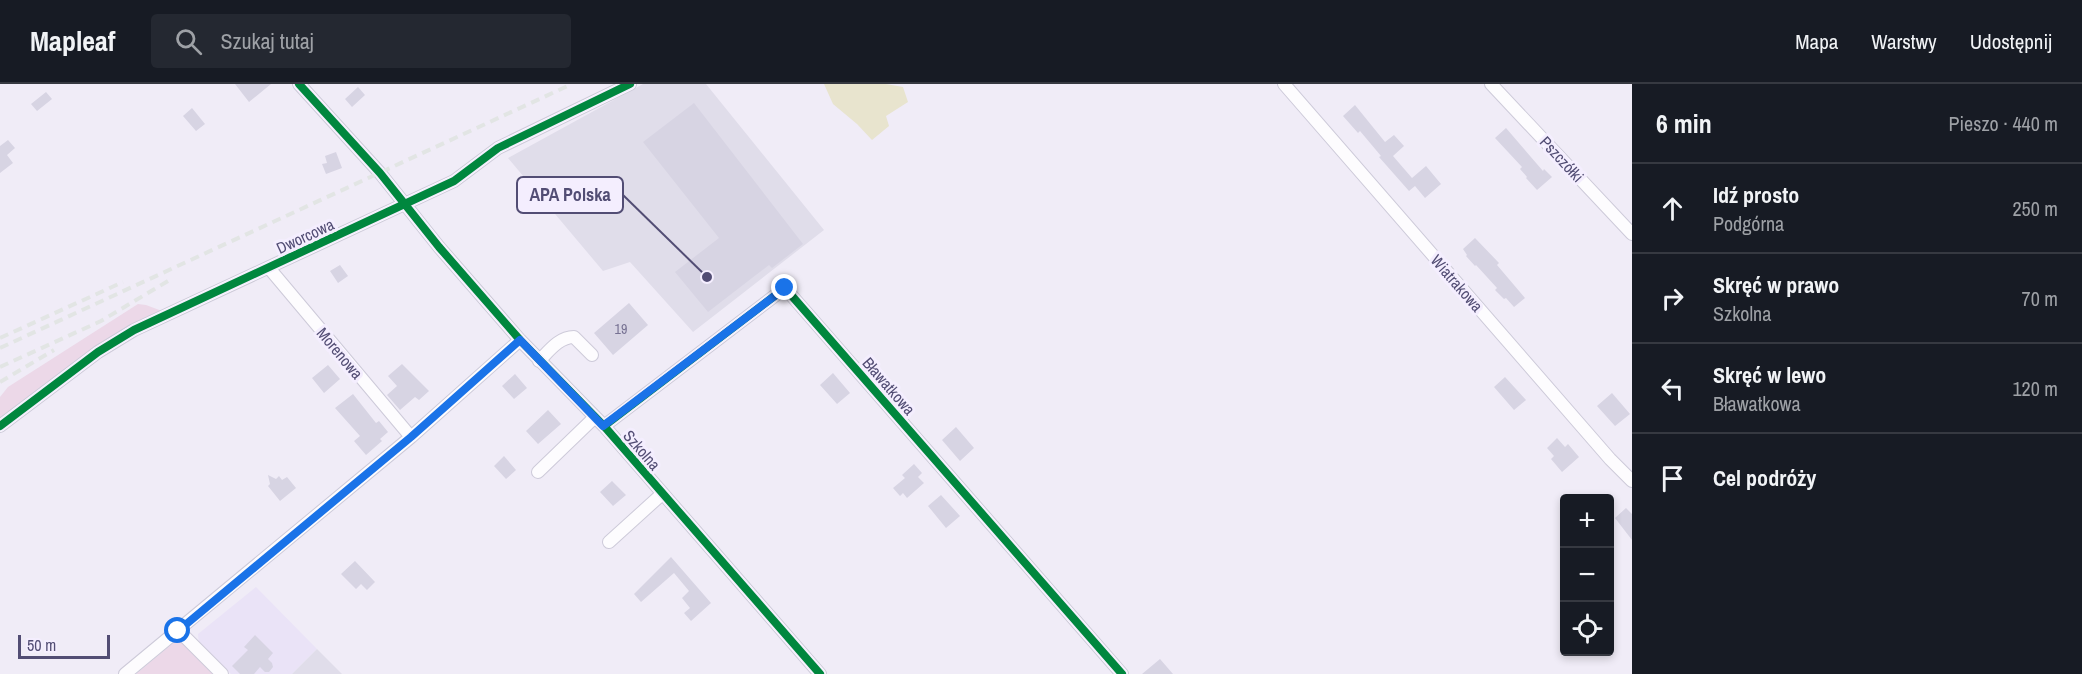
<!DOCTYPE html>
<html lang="pl">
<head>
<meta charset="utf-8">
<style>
	body { margin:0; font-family:"Archivo Narrow",sans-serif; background:#242831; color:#f1f3f6 }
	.controls { position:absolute; right:18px; bottom:18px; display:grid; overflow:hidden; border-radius:6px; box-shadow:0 3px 9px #0003 }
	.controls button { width:54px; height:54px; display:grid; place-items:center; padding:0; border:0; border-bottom:2px solid #363941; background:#171b24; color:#f1f3f6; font:30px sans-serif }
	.scale { position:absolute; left:18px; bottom:15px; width:92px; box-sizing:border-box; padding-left:6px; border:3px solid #524d74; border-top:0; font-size:16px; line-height:21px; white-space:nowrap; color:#524d74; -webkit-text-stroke:4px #f4eefe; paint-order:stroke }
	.stop { position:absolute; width:18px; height:18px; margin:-14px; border:4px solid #1a73e8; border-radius:50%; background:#fff }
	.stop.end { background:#1a73e8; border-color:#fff; box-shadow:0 2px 6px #0008 }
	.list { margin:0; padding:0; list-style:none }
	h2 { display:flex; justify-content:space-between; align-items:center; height:78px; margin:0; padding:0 24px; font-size:26px }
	h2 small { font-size:20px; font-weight:400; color:#9ea1a6 }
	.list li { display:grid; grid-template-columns:39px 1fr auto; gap:18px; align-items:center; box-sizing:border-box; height:90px; padding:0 24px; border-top:2px solid #363941 }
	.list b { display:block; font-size:22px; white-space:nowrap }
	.list p { margin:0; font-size:20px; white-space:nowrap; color:#9ea1a6 }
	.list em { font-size:20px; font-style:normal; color:#9ea1a6 }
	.icon { flex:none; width:33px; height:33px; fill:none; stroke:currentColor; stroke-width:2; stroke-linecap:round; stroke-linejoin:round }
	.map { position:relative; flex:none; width:1632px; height:590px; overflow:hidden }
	header { display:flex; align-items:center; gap:36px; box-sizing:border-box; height:84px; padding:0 30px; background:#171b24; border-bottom:2px solid #363941 }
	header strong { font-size:28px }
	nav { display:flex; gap:33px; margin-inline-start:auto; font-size:21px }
	.search { width:420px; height:54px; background:#242831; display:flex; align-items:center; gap:15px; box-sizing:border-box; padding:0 21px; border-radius:6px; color:#9ea1a6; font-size:22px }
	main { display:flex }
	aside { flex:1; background:#171b24 }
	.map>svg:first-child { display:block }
</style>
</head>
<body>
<header>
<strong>Mapleaf</strong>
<div class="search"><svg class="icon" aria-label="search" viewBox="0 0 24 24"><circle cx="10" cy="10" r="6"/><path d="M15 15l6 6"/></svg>Szukaj tutaj</div>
<nav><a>Mapa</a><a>Warstwy</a><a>Udostępnij</a></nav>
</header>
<main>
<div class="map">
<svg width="1632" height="590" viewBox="0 0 1632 590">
	<rect width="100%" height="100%" fill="#f0ecf7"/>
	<path fill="#eae3f7" d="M256 503 317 565 292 590H231L199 561 198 550Z"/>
	<path fill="#e0ddea" d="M643 0H706L824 146 693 248 630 178 603 187 508 74Z
		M317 565 342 590H292Z"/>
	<path fill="#ecd8e8" d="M138 220 146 221 162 227 0 346V313L8 303Z
		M178 555 213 590H136Z"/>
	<path fill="#e8e4ce" d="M824 0H886L903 3 908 18 886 32 889 42 872 56 857 40 833 20Z"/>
	<path fill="#d7d4e3" d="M235 0H271L249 18Z
		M358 3 365 11 352 23 345 15Z
		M46 8 52 15 37 27 31 20Z
		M694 19 803 160 772 184 769 181 708 228 675 188 719 154 643 58Z
		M1355 21 1385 58 1394 51 1404 62 1393 72 1412 94 1426 82 1441 100 1425 114 1415 102 1409 107 1379 73 1381 72 1360 47 1358 49 1343 32Z
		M192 24 205 40 196 47 183 32Z
		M1506 44 1543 87 1544 85 1552 93 1537 106 1526 94 1527 93 1520 85 1522 83 1495 54Z
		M8 56 15 64 7 71 13 79 0 89V62Z
		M336 68 342 84 326 90 322 80 327 79 325 72Z
		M1475 154 1499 179 1497 181 1525 214 1514 223 1506 214 1504 215 1495 206 1497 204 1476 181 1475 182 1466 172 1467 171 1463 165Z
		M340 181 348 192 338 199 330 187Z
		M629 219 648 241 613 271 594 249Z
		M402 280 429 307 419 316 415 313 400 326 387 311 397 302 388 292Z
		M328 281 340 295 324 309 312 294Z
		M833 289 850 309 837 320 820 301Z
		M515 290 527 304 514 315 502 302Z
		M1505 293 1526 316 1514 326 1494 303Z
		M1612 309 1630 330 1615 342 1597 322Z
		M353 310 376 339 379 337 388 348 380 355 382 357 366 371 354 357 360 352 335 324Z
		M548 326 561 340 538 360 526 347Z
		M956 343 974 364 960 377 942 356Z
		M1557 354 1565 363 1568 360 1579 373 1562 388 1551 375 1554 372 1547 364Z
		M504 372 516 386 506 395 494 382Z
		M914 380 922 389 918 393 924 399 907 414 903 409 900 412 893 404 905 394 902 391Z
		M268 391 276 395 279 392 282 396 287 393 296 404 280 417 268 402 270 400Z
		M612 397 626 411 613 422 600 408Z
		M941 411 960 432 946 444 928 422Z
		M1626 424 1632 430V456L1615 434Z
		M671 473 711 519 691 537 684 529 690 524 682 514 689 507 674 489 641 518 634 510Z
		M355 477 375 498 367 506 361 500 356 505 341 490Z
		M255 551 273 569 268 575 272 579 273 583 269 588H265L260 583 254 590H240L232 582 248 566 244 563Z
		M1160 575 1173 590H1142Z"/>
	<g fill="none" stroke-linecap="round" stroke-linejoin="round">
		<defs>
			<path id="minor" d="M299 0 380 89 439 163 520 256 604 342 820 590
				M1284 0 1610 375 1632 397
				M1491 0 1632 150
				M269 184 411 353
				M539 277C549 267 559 253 574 253L592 271
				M0 342 98 268 134 246 454 97 498 64 630 0
				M604 342 785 204 1122 590
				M538 388 595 333
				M609 458 662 410
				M179 547 222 590
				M125 590 411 353 520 256"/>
		</defs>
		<use href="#minor" stroke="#cdcad9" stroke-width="14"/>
		<use href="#minor" stroke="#fdfcfe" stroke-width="12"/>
		<path stroke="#e2e5e4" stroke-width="4" stroke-dasharray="9 6" stroke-linecap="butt" d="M0 254 123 198
			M0 264 572 0
			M0 283 101 237 173 194
			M0 298 54 266"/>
		<defs>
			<path id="cycleway" d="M299 0 380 89 439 163 520 256 604 342 820 590
				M0 342 98 268 134 246 454 97 498 64 630 0
				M604 342 785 204 1122 590"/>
		</defs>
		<use href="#cycleway" stroke="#f4eefe" stroke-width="11"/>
		<use href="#cycleway" stroke="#00873e" stroke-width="8"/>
	</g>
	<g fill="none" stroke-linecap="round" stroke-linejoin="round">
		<path stroke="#1a73e8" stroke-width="8" d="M178 547 411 353 520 256 603 342 785 204"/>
	</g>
	<g text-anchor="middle" stroke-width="6" stroke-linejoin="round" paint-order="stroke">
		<g font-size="14" fill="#767192">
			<text x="621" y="250">19</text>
		</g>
		<g font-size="16" fill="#524d74" stroke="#f4eefe">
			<text transform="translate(1562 75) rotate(47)" y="6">Pszczółki</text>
			<text transform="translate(305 152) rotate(-25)" y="6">Dworcowa</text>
			<text transform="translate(1457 199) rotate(49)" y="6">Wiatrakowa</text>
			<text transform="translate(340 269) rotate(50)" y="6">Morenowa</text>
			<text transform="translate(889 302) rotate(49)" y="6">Bławatkowa</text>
			<text transform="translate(642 366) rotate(49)" y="6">Szkolna</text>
		</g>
	</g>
	<path fill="none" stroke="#524d74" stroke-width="2" d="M707 193L623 111"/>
	<circle fill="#524d74" stroke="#f4eefe" stroke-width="2" cx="707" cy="193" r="6"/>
	<rect fill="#f4eefe" stroke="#524d74" stroke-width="2" x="517" y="93" width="106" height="36" rx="6"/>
	<g font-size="18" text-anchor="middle" font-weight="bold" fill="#524d74">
		<text x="570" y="117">APA Polska</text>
	</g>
</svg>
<div class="controls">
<button>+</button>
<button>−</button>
<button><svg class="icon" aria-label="locate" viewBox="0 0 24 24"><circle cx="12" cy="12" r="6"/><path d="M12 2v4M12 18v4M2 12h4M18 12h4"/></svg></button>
</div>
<div class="scale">50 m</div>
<div class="stop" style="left:178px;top:547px"></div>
<div class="stop end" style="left:785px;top:204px"></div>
</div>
<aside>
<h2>6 min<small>Pieszo · 440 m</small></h2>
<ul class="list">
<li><svg class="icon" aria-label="ahead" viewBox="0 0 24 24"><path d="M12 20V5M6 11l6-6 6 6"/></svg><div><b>Idź prosto</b><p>Podgórna</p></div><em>250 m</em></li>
<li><svg class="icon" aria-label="right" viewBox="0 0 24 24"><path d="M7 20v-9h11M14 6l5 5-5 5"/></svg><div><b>Skręć w prawo</b><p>Szkolna</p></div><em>70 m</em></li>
<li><svg class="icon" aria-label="left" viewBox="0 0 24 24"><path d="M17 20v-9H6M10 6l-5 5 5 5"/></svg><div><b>Skręć w lewo</b><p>Bławatkowa</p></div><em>120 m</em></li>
<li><svg class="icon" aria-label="arrive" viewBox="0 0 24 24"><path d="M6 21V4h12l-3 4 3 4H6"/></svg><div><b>Cel podróży</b></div></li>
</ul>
</aside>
</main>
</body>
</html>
